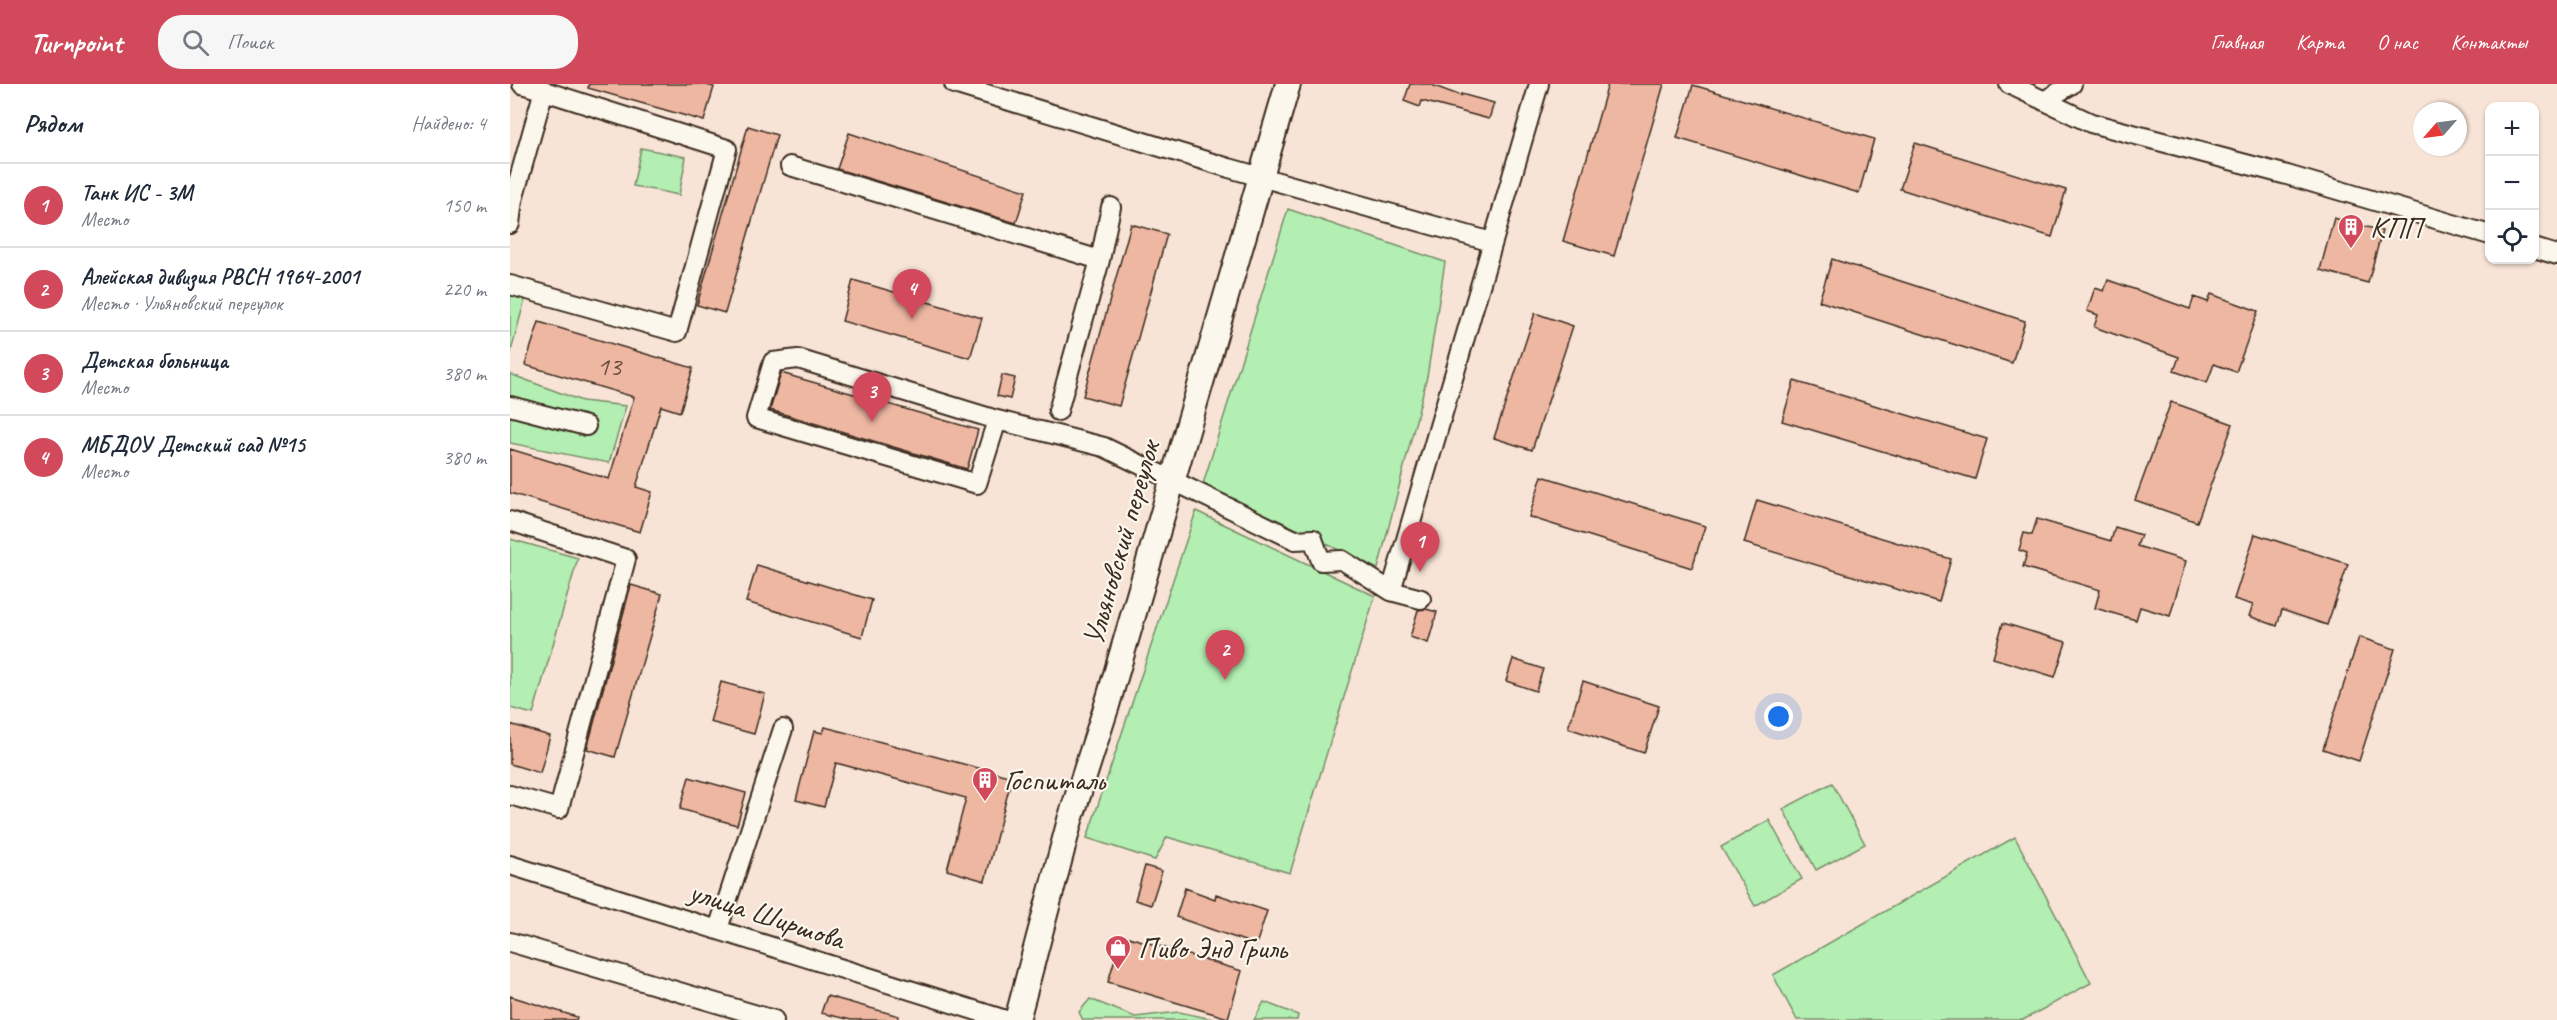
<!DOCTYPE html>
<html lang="ru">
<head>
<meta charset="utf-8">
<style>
	body { margin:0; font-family:Caveat,sans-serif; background:#f6f6f7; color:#1f2937 }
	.controls { position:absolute; right:18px; top:18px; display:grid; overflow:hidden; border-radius:12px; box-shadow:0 2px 4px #0004 }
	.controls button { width:54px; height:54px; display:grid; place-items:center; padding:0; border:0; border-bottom:2px solid #e0e1e3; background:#fff; color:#1f2937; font:30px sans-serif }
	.compass { position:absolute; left:1903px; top:18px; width:54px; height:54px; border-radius:50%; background:#fff; box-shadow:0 2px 4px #0004; rotate:242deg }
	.you { position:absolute; left:1269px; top:633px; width:21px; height:21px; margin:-15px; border:4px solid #fff; border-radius:50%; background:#1a73e8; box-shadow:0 0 0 9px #1a73e833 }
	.badge { display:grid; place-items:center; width:39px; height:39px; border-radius:50%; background:#d1495b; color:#fff; font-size:20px; font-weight:700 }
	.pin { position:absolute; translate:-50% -50px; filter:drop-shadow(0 2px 3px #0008) }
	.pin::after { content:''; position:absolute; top:32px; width:21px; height:18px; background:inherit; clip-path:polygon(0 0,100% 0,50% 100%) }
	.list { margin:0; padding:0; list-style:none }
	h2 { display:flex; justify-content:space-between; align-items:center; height:78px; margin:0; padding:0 24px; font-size:26px }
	h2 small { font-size:20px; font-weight:400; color:#747a83 }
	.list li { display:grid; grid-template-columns:39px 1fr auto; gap:18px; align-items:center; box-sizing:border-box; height:84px; padding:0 24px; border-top:2px solid #e0e1e3 }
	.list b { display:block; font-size:22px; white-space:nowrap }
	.list p { margin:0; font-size:20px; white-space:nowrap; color:#747a83 }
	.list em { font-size:20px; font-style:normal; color:#747a83 }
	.icon { flex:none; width:33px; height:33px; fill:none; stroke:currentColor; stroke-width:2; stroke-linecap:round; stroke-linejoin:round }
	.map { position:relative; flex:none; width:2047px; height:936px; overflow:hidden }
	header { display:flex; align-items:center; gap:36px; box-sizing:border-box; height:84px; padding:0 30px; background:#d1495b; color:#fff }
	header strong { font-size:28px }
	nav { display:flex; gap:33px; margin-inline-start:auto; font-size:21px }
	.search { width:420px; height:54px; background:#f6f6f7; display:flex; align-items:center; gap:15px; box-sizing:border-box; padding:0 21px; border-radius:24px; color:#747a83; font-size:22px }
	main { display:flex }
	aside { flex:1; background:#fff }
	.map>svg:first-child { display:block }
</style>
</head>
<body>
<header>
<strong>Turnpoint</strong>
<div class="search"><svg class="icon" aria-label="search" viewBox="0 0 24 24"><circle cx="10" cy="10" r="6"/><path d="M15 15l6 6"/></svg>Поиск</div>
<nav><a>Главная</a><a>Карта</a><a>О нас</a><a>Контакты</a></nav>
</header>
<main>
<aside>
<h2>Рядом<small>Найдено: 4</small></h2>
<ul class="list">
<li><span class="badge">1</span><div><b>Танк ИС - 3М</b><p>Место</p></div><em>150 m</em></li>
<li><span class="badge">2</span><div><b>Алейская дивизия РВСН 1964-2001</b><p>Место · Ульяновский переулок</p></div><em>220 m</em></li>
<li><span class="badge">3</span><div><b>Детская больница</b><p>Место</p></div><em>380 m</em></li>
<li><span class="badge">4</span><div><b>МБДОУ Детский сад №15</b><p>Место</p></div><em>380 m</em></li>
</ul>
</aside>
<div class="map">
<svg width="2047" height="936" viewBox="0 0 2047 936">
	<rect width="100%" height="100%" fill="#f7e4d6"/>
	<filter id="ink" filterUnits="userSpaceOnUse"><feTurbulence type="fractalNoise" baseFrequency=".0167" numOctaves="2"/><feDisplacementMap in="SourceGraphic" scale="12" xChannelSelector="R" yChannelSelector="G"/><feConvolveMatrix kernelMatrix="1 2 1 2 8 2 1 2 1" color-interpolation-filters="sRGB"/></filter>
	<g filter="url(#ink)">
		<path fill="#b3eeb2" stroke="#778c68" stroke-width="1.5" d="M131 64 176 73 169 111 123 102Z
			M778 125 935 178 917 293 868 485 693 400Z
			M0 211 15 215 0 271Z
			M0 290 72 317 116 322 99 379 0 359Z
			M686 427 865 512 780 789 657 753 645 776 577 754Z
			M0 455 68 474 23 630 0 624Z
			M1322 699 1355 760 1306 786 1273 725Z
			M1259 736 1292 795 1245 822 1211 763Z
			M1505 753 1581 899 1513 936H1287L1263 891Z
			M580 915 625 933 669 928 707 936H573L569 928Z
			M754 918 788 931 787 936H744Z"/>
		<path fill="#eeb7a2" stroke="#3b2a1e" stroke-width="1.5" d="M79 0H193L204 3 194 37 78 4Z
			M900 0H919L951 12V10L984 19 979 35 912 17 910 23 894 17Z
			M1098 0H1154L1104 172 1053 157Z
			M1183 1 1364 55 1349 109 1167 54Z
			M238 42 267 51 215 229 187 221Z
			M339 49 516 107 506 139 327 85Z
			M1405 59 1556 106 1542 153 1390 105Z
			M1824 134 1872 147 1858 199 1810 186Z
			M621 140 657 150 609 322 573 312Z
			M1322 175 1515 237 1502 279 1309 217Z
			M343 196 472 234 460 274 332 237Z
			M1598 196 1680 225 1684 213 1698 218 1701 210 1748 227 1726 288 1704 280 1697 299 1664 287 1669 273 1584 243 1588 231 1577 227 1585 204 1594 207Z
			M1025 229 1063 242 1022 366 984 354Z
			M29 238 183 284 170 328 151 322 126 403 142 408 130 448 0 409V365L99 395 124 313 15 281Z
			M271 289 468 346 457 385 260 326Z
			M492 291 505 294 500 315 487 312Z
			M1284 297 1477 355 1465 395 1272 337Z
			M1661 318 1723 340 1687 438 1625 416Z
			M1032 392 1195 442 1182 484 1019 433Z
			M1247 416 1441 475 1429 518 1234 459Z
			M1527 435 1601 457 1605 443 1631 451 1627 462 1676 477 1660 532 1630 523 1626 536 1585 524 1590 506 1513 483 1517 469 1509 466 1514 449 1522 451Z
			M1745 450 1838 480 1817 541 1772 526 1767 542 1739 532 1743 521 1724 515Z
			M247 481 362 516 352 553 236 518Z
			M121 501 152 510 105 673 77 665Z
			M916 525 927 528 918 559 900 553 908 526Z
			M1493 539 1556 558 1545 593 1483 574Z
			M1849 553 1885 565 1849 677 1813 665Z
			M1003 575 1033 585 1026 607 996 597Z
			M1073 597 1149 622 1134 669 1058 644Z
			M211 598 255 610 244 650 200 638Z
			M0 640 40 652 30 689 0 680Z
			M315 643 502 693 475 797 437 786 456 714 326 679 314 723 286 716 304 647 313 649Z
			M179 693 236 709 227 741 170 725Z
			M635 782 652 787 641 821 625 816Z
			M675 804 705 815 706 810 757 827 746 861 666 833Z
			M612 851 732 887 718 934 598 898Z
			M0 912 67 933 66 936H0Z
			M317 912 389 932 388 936H341L311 929Z"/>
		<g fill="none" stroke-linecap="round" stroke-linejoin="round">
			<defs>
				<path id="minor" d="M444 0 719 84 982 158
					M1499 0 1581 39 1777 91 1980 151
					M1534 17 1562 0
					M280 82 590 176
					M0 140 3 116 34 6
					M2024 164 2047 171
					M0 201 167 248 217 65 12 0
					M0 322 76 342
					M548 327 590 176 601 123
					M487 336 288 275 263 278 246 334 467 400 487 336 594 363 785 456 803 455 811 477 832 476 881 507 911 515
					M0 437 116 475 49 725 0 711
					M881 507 1029 0
					M0 781 496 936
					M208 845 273 645
					M0 858 264 936"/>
				<path id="major" d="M507 936 560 736 597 621 778 0"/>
			</defs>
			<use href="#minor" stroke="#3b2a1e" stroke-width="22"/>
			<use href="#major" stroke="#3b2a1e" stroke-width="28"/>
			<use href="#minor" stroke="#fbf7ec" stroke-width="18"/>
			<use href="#major" stroke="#fbf7ec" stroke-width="24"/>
		</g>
	</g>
	<defs>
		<symbol id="building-pin" viewBox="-11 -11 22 30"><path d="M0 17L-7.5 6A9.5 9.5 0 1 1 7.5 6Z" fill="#d1495b" stroke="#fbf7ec"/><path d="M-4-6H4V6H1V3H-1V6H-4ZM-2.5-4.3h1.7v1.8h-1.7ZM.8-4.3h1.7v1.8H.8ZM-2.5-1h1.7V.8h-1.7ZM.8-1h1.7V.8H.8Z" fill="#fff"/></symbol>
		<symbol id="shop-pin" viewBox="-11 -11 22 30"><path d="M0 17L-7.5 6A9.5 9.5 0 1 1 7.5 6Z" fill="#d1495b" stroke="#fbf7ec"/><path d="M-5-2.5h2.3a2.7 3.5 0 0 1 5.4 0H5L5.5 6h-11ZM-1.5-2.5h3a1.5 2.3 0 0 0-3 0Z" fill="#fff"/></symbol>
	</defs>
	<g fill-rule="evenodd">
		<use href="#building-pin" x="1826" y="128" width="30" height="40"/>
		<use href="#building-pin" x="460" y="681" width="30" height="40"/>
		<use href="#shop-pin" x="593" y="849" width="30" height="40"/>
	</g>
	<g text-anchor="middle" stroke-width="4.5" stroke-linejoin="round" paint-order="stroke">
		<g font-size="27" fill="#684d3f">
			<text x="99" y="291">13</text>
		</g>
		<g font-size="30" fill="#3b2a1e" stroke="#fbf7ec" text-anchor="start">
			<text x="1860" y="153">КПП</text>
			<text x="494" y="706">Госпиталь</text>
			<text x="628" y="874">Пиво Энд Гриль</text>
		</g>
		<g font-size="30" fill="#3b2a1e" stroke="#fbf7ec">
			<text transform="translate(611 459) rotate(-74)" y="10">Ульяновский переулок</text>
			<text transform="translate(257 831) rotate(18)" y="10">улица Ширшова</text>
		</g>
	</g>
</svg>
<div class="controls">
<button>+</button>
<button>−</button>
<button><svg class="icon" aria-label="locate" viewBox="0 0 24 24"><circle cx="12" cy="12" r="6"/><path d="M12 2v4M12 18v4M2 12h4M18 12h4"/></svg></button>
</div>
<svg class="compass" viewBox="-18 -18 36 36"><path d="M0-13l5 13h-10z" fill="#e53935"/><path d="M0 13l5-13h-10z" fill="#747a83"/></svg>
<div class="you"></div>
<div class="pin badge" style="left:910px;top:488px">1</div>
<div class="pin badge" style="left:715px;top:596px">2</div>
<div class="pin badge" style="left:362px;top:338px">3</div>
<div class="pin badge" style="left:402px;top:235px">4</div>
</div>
</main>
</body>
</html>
